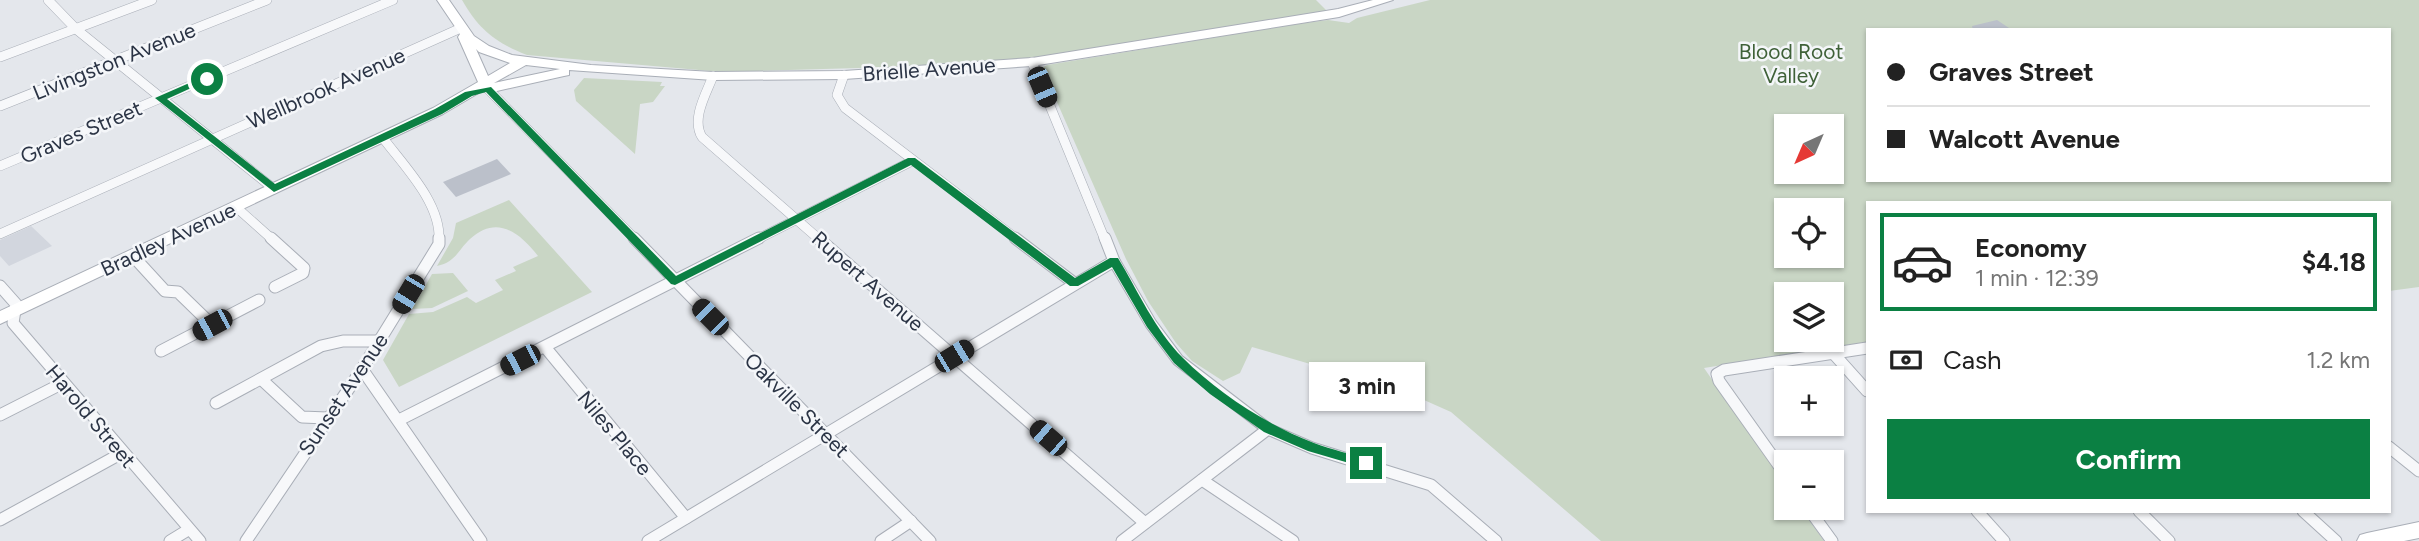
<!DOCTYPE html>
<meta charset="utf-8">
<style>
body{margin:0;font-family:Figtree,sans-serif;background:#f2f2f2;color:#222;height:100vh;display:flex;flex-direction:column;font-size:26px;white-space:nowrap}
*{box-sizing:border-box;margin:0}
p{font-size:23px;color:#767676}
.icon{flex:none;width:38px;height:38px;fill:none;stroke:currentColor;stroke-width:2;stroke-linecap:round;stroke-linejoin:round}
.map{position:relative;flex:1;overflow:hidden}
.details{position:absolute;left:1866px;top:201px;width:525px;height:312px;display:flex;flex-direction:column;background:#fff;border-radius:0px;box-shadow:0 2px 5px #0004}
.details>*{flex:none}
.hud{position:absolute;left:1866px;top:28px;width:525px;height:154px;border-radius:0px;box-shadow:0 2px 5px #0004;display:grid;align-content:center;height:154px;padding:0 21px;background:#fff}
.needle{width:46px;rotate:224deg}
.controls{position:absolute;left:1774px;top:114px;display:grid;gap:14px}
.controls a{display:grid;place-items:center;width:70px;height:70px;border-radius:0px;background:#fff;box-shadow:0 2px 5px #0004;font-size:35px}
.end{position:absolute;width:32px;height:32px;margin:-16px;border:9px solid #0b8043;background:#fff;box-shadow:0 0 0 4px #fff}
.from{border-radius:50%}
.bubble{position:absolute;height:49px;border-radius:0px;background:#fff;box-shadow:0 2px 5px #0004;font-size:23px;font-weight:700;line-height:49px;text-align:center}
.car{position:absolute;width:21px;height:42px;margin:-21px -10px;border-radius:9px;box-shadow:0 0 5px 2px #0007;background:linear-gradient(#222 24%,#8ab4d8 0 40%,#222 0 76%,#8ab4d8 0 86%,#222 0)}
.hud b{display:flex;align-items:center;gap:24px;height:66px;font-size:26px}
.hud b+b{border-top:2px solid #e0e0e0}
.hud i{width:18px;height:18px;background:#222}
ul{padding:12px 0 0;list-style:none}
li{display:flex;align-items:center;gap:21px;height:98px;margin:0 14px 10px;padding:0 7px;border:4px solid transparent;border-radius:0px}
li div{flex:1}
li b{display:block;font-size:26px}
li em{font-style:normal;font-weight:700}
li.selected{border-color:#0b8043}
li>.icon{width:63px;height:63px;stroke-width:1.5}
.pay{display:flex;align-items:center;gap:18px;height:77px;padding:0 21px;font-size:26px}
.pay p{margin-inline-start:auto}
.button{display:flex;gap:14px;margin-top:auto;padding:14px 21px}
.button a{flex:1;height:80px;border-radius:0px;background:#0b8043;color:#fff;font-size:28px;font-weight:700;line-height:80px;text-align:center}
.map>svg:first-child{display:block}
.built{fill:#d2d6de}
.green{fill:#c9d6c5;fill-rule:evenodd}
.building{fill:#bbc0ca}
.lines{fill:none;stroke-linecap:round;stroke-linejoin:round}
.street-far1-casing{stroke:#a9aeb7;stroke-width:10}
.street-casing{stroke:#a9aeb7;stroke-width:13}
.secondary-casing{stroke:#a9aeb7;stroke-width:2}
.street-far1{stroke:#f7f8fa;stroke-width:9}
.street{stroke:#f7f8fa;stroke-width:11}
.secondary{fill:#fff;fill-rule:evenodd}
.route{fill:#0b8043}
.labels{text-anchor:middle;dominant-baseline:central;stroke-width:5;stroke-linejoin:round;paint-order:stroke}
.park-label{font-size:21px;fill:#3f6138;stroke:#f4f6f9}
.street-label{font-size:21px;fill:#2b3445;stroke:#f4f6f9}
</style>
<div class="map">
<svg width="2419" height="541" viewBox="0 0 2419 541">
<rect width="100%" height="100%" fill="#e4e7ec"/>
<path class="built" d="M31 226 52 246 9 266 0 256V240Z"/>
<g class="green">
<path d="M462 0H1316L1328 12 1032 58 929 66 722 72 527 55C495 42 480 31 462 0Z"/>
<path d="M1430 0H2419V287L2389 291V203H1867V342L1704 368 1787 487V508H1801L1824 541H1601L1451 412 1406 392 1252 347 1240 373 1223 381 1192 361 1176 343 1148 301 1126 259 1042 68 1047 65 1297 24 1328 20 1349 23 1357 18ZM1867 30H2389V180H1867ZM1787 126H1832V172H1787ZM1787 210H1832V256H1787ZM1787 294H1832V340H1787Z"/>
<path d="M584 78 662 82 660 86H665L653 102 640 104 635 154 576 101 574 90Z"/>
<path d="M509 200 592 292 399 387 383 360 409 314 433 312 467 297 476 303 503 290 495 280 516 271 513 267 538 256C520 233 497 214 470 239 458 250 456 262 437 266L453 238 456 223Z"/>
<path d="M453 273 468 291 432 308 412 309 432 274Z"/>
</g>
<g class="building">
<path d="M1997 20 2012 30H1973L1972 26Z"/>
<path d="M497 159 511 174 456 197 443 182Z"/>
</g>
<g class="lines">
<g class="street-far1-casing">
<g id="street-far1">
<path d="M48 0 76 29 274 189"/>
<path d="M0 57 152 0"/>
<path d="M1032 62 1105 240"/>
<path d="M844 75 837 95 845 108 1018 240"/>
<path d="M713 76C706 94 691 119 702 137L820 240"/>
<path d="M488 89 636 240"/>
<path d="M0 106 267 0"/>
<path d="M383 138C404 166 441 203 439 240"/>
<path d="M0 166 393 0"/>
<path d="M236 207 273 240"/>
<path d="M0 234 461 28"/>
<path d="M756 240 912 161"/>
</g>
</g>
<g class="street-casing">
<g id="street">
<path d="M271 238 304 268 303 273 275 287"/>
<path d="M634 238 930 541"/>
<path d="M818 238 1145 523"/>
<path d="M1015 238 1074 283"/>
<path d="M1105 238 1114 261 1151 324 1178 360 1268 429 1312 448 1431 485 1496 541"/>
<path d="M133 256 165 291 178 292 212 325"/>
<path d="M0 286 16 304 13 323 200 541"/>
<path d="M545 347 686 518"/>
<path d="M161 351 259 300"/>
<path d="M1833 353 1867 391"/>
<path d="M362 369 481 541"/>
<path d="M261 379 302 417 327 418"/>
<path d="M216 403 321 346 343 341H379"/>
<path d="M0 415 63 383"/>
<path d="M399 420 759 238"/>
<path d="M2389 447 2419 471"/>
<path d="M1787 477 1719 381 1717 374 1724 370 1867 348"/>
<path d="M1202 480 1293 541"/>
<path d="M1808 508 1832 541"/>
<path d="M1977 511 2004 541"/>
<path d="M2139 511 2169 541"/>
<path d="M2303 511 2336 541"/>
<path d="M0 520 122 453"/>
<path d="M170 541 188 530"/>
<path d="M246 541 362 369 439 244V238"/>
<path d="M648 541 1114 261"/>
<path d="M881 541 911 521"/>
<path d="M1122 541 1268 429"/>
</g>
</g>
<g class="secondary-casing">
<g id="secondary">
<path d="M437 0H449L474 36 489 46 512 55 591 65 713 72 844 71 1032 58 1338 9 1373 0H1393L1339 17 1032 66 844 79 713 80 569 70V75L564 76 488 93 482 91 443 114 0 324V311L433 108 478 82 458 37 460 34ZM476 49 479 52 510 63 488 76ZM526 65 560 69 494 83Z"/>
<path d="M2419 522V538L2404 541H2357L2360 535 2367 533Z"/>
</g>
</g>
<use href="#street-far1" class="street-far1"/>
<use href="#street" class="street"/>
<use href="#secondary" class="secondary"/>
</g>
<path class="route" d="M203 77 211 79 167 99 275 184 435 109 465 92 491 87 676 276 908 158H915L1075 278 1110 258H1118C1138 291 1155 330 1183 358 1218 393 1267 425 1314 443 1332 450 1352 454 1371 460L1373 463 1366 468 1308 451 1264 432 1210 394 1174 363 1147 327 1112 267 1078 286H1070L911 165 675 285 671 284 486 92 472 96 442 114 274 192 155 98Z"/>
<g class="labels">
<g class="park-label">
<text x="1791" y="51">Blood Root<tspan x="1791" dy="24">Valley</tspan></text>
</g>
<g class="street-label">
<text transform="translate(114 61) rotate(-22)">Livingston Avenue</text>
<text transform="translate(929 69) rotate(-4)">Brielle Avenue</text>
<text transform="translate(326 88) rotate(-24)">Wellbrook Avenue</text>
<text transform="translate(81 132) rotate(-23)">Graves Street</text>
<text transform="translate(168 239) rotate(-25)">Bradley Avenue</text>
<text transform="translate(868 281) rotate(41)">Rupert Avenue</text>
<text transform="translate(343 394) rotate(-56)">Sunset Avenue</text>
<text transform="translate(797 405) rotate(45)">Oakville Street</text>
<text transform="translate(91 416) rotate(50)">Harold Street</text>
<text transform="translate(615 433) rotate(50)">Niles Place</text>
</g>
</g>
</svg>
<div class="controls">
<a><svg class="needle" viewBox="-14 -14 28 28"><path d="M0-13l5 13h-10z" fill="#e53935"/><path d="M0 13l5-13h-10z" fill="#767676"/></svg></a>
<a><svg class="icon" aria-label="locate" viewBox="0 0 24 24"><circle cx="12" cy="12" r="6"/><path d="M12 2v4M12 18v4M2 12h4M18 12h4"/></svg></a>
<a><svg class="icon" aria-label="layers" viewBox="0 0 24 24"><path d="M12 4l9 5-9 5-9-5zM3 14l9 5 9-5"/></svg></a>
<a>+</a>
<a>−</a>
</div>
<i class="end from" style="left:207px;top:79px"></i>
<i class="end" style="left:1366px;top:463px"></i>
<div class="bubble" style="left:1309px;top:362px;width:116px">3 min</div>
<i class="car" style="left:1042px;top:87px;rotate:157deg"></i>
<i class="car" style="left:408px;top:294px;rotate:211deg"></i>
<i class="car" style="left:710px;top:317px;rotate:315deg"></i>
<i class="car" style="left:212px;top:325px;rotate:242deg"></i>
<i class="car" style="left:954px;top:356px;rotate:59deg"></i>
<i class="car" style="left:520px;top:360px;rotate:243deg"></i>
<i class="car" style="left:1048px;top:438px;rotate:311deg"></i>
<div class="hud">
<b><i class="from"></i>Graves Street</b>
<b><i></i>Walcott Avenue</b>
</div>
<section class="details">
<ul>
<li class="selected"><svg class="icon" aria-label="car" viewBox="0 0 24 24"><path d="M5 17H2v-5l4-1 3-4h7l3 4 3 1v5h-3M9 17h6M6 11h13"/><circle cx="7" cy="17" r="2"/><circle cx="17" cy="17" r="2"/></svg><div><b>Economy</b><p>1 min · 12:39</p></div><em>$4.18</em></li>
</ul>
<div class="pay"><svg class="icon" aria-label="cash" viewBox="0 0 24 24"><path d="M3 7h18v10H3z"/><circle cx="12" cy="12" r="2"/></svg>Cash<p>1.2 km</p></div>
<div class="button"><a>Confirm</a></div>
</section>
</div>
